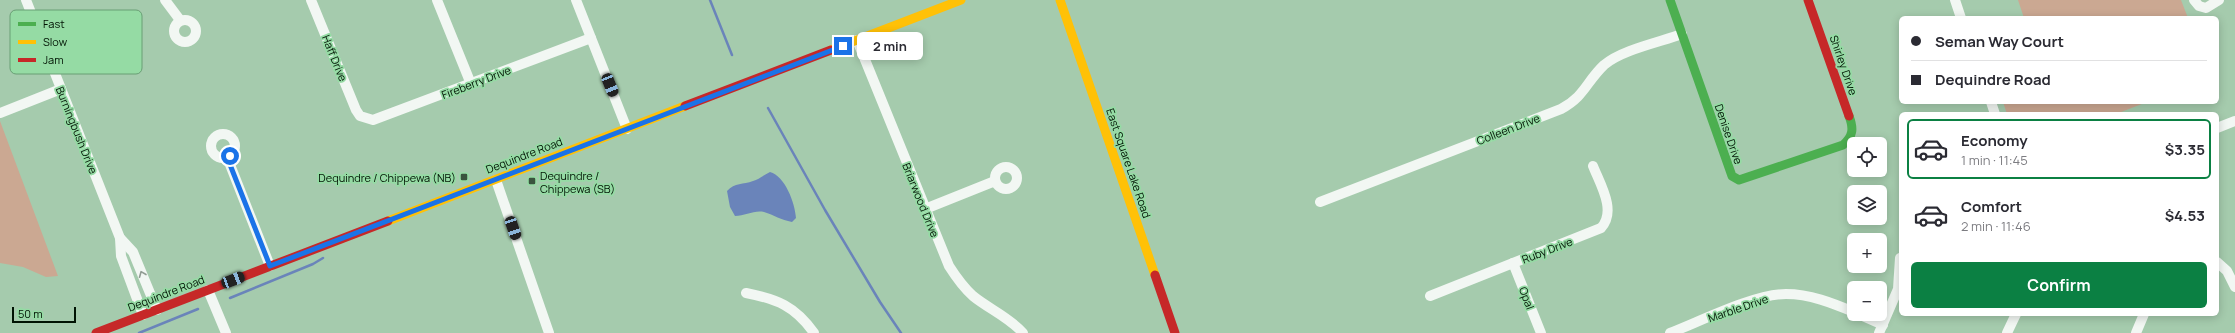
<!DOCTYPE html>
<meta charset="utf-8">
<style>
body{margin:0;font-family:Manrope,sans-serif;background:#f2f2f3;color:#2b2b33;height:100vh;display:flex;flex-direction:column;font-size:15px;white-space:nowrap}
*{box-sizing:border-box;margin:0}
p{font-size:13px;color:#7c7c81}
.icon{flex:none;width:22px;height:22px;fill:none;stroke:currentColor;stroke-width:2;stroke-linecap:round;stroke-linejoin:round}
.map{position:relative;flex:1;overflow:hidden}
.drawer{position:absolute;left:1899px;top:112px;width:320px;height:204px;display:flex;flex-direction:column;background:#fff;border-radius:6px;box-shadow:0 2px 10px #0003}
.drawer>*{flex:none}
.hud{position:absolute;left:1899px;top:16px;width:320px;height:88px;border-radius:6px;box-shadow:0 2px 10px #0003;display:grid;align-content:center;height:88px;padding:0 12px;background:#fff}
.buttons{position:absolute;left:1847px;top:137px;display:grid;gap:8px}
.buttons a{display:grid;place-items:center;width:40px;height:40px;border-radius:6px;background:#fff;box-shadow:0 2px 10px #0003;font-size:20px}
.scale{position:absolute;left:12px;bottom:10px;width:64px;box-sizing:border-box;padding-left:4px;border:2px solid #001303;border-top:0;font-size:11px;line-height:14px;white-space:nowrap;color:#001303;-webkit-text-stroke:3px #95dba4;paint-order:stroke}
.end{position:absolute;width:18px;height:18px;margin:-9px;border:5px solid #1a73e8;background:#fff;box-shadow:0 0 0 2px #fff}
.from{border-radius:50%}
.bubble{position:absolute;height:28px;border-radius:6px;background:#fff;box-shadow:0 2px 10px #0003;font-size:13px;font-weight:700;line-height:28px;text-align:center}
.car{position:absolute;width:12px;height:24px;margin:-12px -6px;border-radius:5px;box-shadow:0 0 3px 1px #0007;background:linear-gradient(#222 24%,#8ab4d8 0 40%,#222 0 76%,#8ab4d8 0 86%,#222 0)}
.hud b{display:flex;align-items:center;gap:14px;height:38px;font-size:15px}
.hud b+b{border-top:1px solid #e1e1e2}
.hud i{width:10px;height:10px;background:#2b2b33}
ul{padding:7px 0 0;list-style:none}
li{display:flex;align-items:center;gap:12px;height:60px;margin:0 8px 6px;padding:0 4px;border:2px solid transparent;border-radius:6px}
li div{flex:1}
li b{display:block;font-size:15px}
li em{font-style:normal;font-weight:700}
li.current{border-color:#0b8043}
li>.icon{width:36px;height:36px;stroke-width:1.5}
.cta{display:flex;gap:8px;margin-top:auto;padding:8px 12px}
.cta a{flex:1;height:46px;border-radius:6px;background:#0b8043;color:#fff;font-size:16px;font-weight:700;line-height:46px;text-align:center}
.map>svg:first-child{display:block}
.green{fill:#cba892}
.water{fill:#6a84ba}
.lines{fill:none;stroke-linecap:round;stroke-linejoin:round}
.stream{stroke:#6a84ba;stroke-width:2.5}
.street{stroke:#f2f7f3;stroke-width:10}
.fast{stroke:#4caf50;stroke-width:9}
.slow{stroke:#ffc107;stroke-width:9}
.jam{stroke:#c62828;stroke-width:9}
.oneway{stroke:#919c93}
.route{stroke:#1a73e8;stroke-width:5}
.poi-dot{fill:#3a533e;stroke:#95dba4;stroke-width:1.5}
.labels{text-anchor:middle;dominant-baseline:central;stroke-width:3.5;stroke-linejoin:round;paint-order:stroke}
.street-label{font-size:11px;fill:#001303;stroke:#95dba4}
.poi-label{font-size:11px;fill:#001303;stroke:#95dba4;text-anchor:start}
.key{fill:#95dba4;stroke:#689f74;stroke-width:1}
.key-label{font-size:11px;fill:#001303}
</style>
<div class="map">
<svg width="2235" height="333" viewBox="0 0 2235 333">
<rect width="100%" height="100%" fill="#a5cbad"/>
<g class="green">
<path d="M2018 0H2181L2188 18H2024Z"/>
<path d="M2003 102H2147L2116 114H2007Z"/>
<path d="M0 121 58 276 46 277 23 267 0 263Z"/>
</g>
<path class="water" d="M770 172C785 176 795 203 796 218L792 222C781 220 774 215 764 212 754 210 745 216 735 216L730 207 727 191C735 182 743 185 753 181 759 179 764 175 770 172Z"/>
<g class="lines">
<g class="stream">
<path d="M710 0 732 55"/>
<path d="M768 108 825 210 880 302 901 333"/>
<path d="M230 298 313 264 323 258"/>
<path d="M139 333 198 309"/>
</g>
<g class="street">
<path d="M26 0 120 238 133 252 157 310"/>
<path d="M165 0 180 20"/>
<path d="M311 0 356 110 360 116 373 120 591 38"/>
<path d="M437 0 471 84"/>
<path d="M576 0 627 129"/>
<path d="M1955 0 1961 18"/>
<path d="M2194 0 2199 6 2206 8 2219 0"/>
<circle cx="185" cy="31" r="11"/>
<path d="M857 40 949 266C956 277 963 287 973 296 989 309 1009 317 1023 333"/>
<path d="M1991 102 1995 114"/>
<path d="M0 113 61 89"/>
<path d="M2217 128 2235 121"/>
<circle cx="223" cy="146" r="12"/>
<path d="M227 157 270 266"/>
<circle cx="1006" cy="178" r="11"/>
<path d="M496 180 549 333"/>
<path d="M1320 202 1561 109C1585 96 1586 82 1604 65 1621 50 1660 42 1682 34"/>
<path d="M925 209 995 181"/>
<path d="M120 238 121 256 143 315"/>
<path d="M2217 262 2227 271 2235 287"/>
<path d="M1513 263 1541 333"/>
<path d="M208 290 226 333"/>
<path d="M746 293C777 299 795 306 814 333"/>
<path d="M1430 296 1601 228C1617 211 1600 184 1593 166"/>
<path d="M1858 314 1883 325"/>
<path d="M1670 333C1701 321 1754 294 1786 294 1810 294 1832 303 1854 312"/>
<path d="M1879 333 1898 289 1900 258"/>
<path d="M2007 333 2016 314"/>
<path d="M2136 333 2144 314"/>
</g>
<path class="fast" d="M1670 0 1732 176 1739 180 1843 145C1853 136 1854 129 1849 116"/>
<g class="slow">
<path d="M1060 0 1155 275"/>
<path d="M831 50 961 0"/>
<path d="M388 221 685 106"/>
</g>
<g class="jam">
<path d="M1808 0 1849 116"/>
<path d="M685 106 831 50"/>
<path d="M1155 275 1175 333"/>
<path d="M96 333 388 221"/>
</g>
</g>
<defs><path id="oneway-chevron" d="M-2-3.5L2.5 0L-2 3.5" fill="none" stroke-width="1.6" stroke-linecap="round" stroke-linejoin="round"/></defs>
<use class="oneway" href="#oneway-chevron" transform="translate(142 274) rotate(-112)"/>
<g class="lines">
<path class="route" d="M230 156 227 157 270 266 843 46"/>
</g>
<g class="poi-dot">
<rect x="460" y="173" width="8" height="8" rx="2"/>
<rect x="528" y="177" width="8" height="8" rx="2"/>
</g>
<g class="labels">
<g class="street-label">
<text transform="translate(335 58) rotate(68)">Haff Drive</text>
<text transform="translate(1844 65) rotate(71)">Shirley Drive</text>
<text transform="translate(476 82) rotate(-21)">Fireberry Drive</text>
<text transform="translate(1508 129) rotate(-21)">Colleen Drive</text>
<text transform="translate(77 130) rotate(68)">Burningbush Drive</text>
<text transform="translate(1729 134) rotate(71)">Denise Drive</text>
<text transform="translate(524 155) rotate(-21)">Dequindre Road</text>
<text transform="translate(1129 163) rotate(71)">East Square Lake Road</text>
<text transform="translate(921 200) rotate(68)">Briarwood Drive</text>
<text transform="translate(1547 250) rotate(-21)">Ruby Drive</text>
<text transform="translate(166 293) rotate(-21)">Dequindre Road</text>
<text transform="translate(1527 298) rotate(69)">Opal</text>
<text transform="translate(1738 308) rotate(-19)">Marble Drive</text>
</g>
<g class="poi-label">
<text x="540" y="175">Dequindre /<tspan x="540" dy="13">Chippewa (SB)</tspan></text>
<text x="456" y="177" text-anchor="end">Dequindre / Chippewa (NB)</text>
</g>
</g>
<rect x="10" y="10" width="132" height="64" rx="6" class="key"/>
<rect x="18" y="22" width="18" height="4" fill="#4caf50"/>
<rect x="18" y="40" width="18" height="4" fill="#ffc107"/>
<rect x="18" y="58" width="18" height="4" fill="#c62828"/>
<g class="key-label">
<text x="43" y="28">Fast</text>
<text x="43" y="46">Slow</text>
<text x="43" y="64">Jam</text>
</g>
</svg>
<div class="buttons">
<a><svg class="icon" aria-label="locate" viewBox="0 0 24 24"><circle cx="12" cy="12" r="6"/><path d="M12 2v4M12 18v4M2 12h4M18 12h4"/></svg></a>
<a><svg class="icon" aria-label="layers" viewBox="0 0 24 24"><path d="M12 4l9 5-9 5-9-5zM3 14l9 5 9-5"/></svg></a>
<a>+</a>
<a>−</a>
</div>
<div class="scale">50 m</div>
<i class="end from" style="left:230px;top:156px"></i>
<i class="end" style="left:843px;top:46px"></i>
<div class="bubble" style="left:857px;top:32px;width:66px">2 min</div>
<i class="car" style="left:610px;top:85px;rotate:158deg"></i>
<i class="car" style="left:513px;top:228px;rotate:161deg"></i>
<i class="car" style="left:233px;top:280px;rotate:69deg"></i>
<div class="hud">
<b><i class="from"></i>Seman Way Court</b>
<b><i></i>Dequindre Road</b>
</div>
<section class="drawer">
<ul>
<li class="current"><svg class="icon" aria-label="car" viewBox="0 0 24 24"><path d="M5 17H2v-5l4-1 3-4h7l3 4 3 1v5h-3M9 17h6M6 11h13"/><circle cx="7" cy="17" r="2"/><circle cx="17" cy="17" r="2"/></svg><div><b>Economy</b><p>1 min · 11:45</p></div><em>$3.35</em></li>
<li><svg class="icon" aria-label="car" viewBox="0 0 24 24"><path d="M5 17H2v-5l4-1 3-4h7l3 4 3 1v5h-3M9 17h6M6 11h13"/><circle cx="7" cy="17" r="2"/><circle cx="17" cy="17" r="2"/></svg><div><b>Comfort</b><p>2 min · 11:46</p></div><em>$4.53</em></li>
</ul>
<div class="cta"><a>Confirm</a></div>
</section>
</div>
